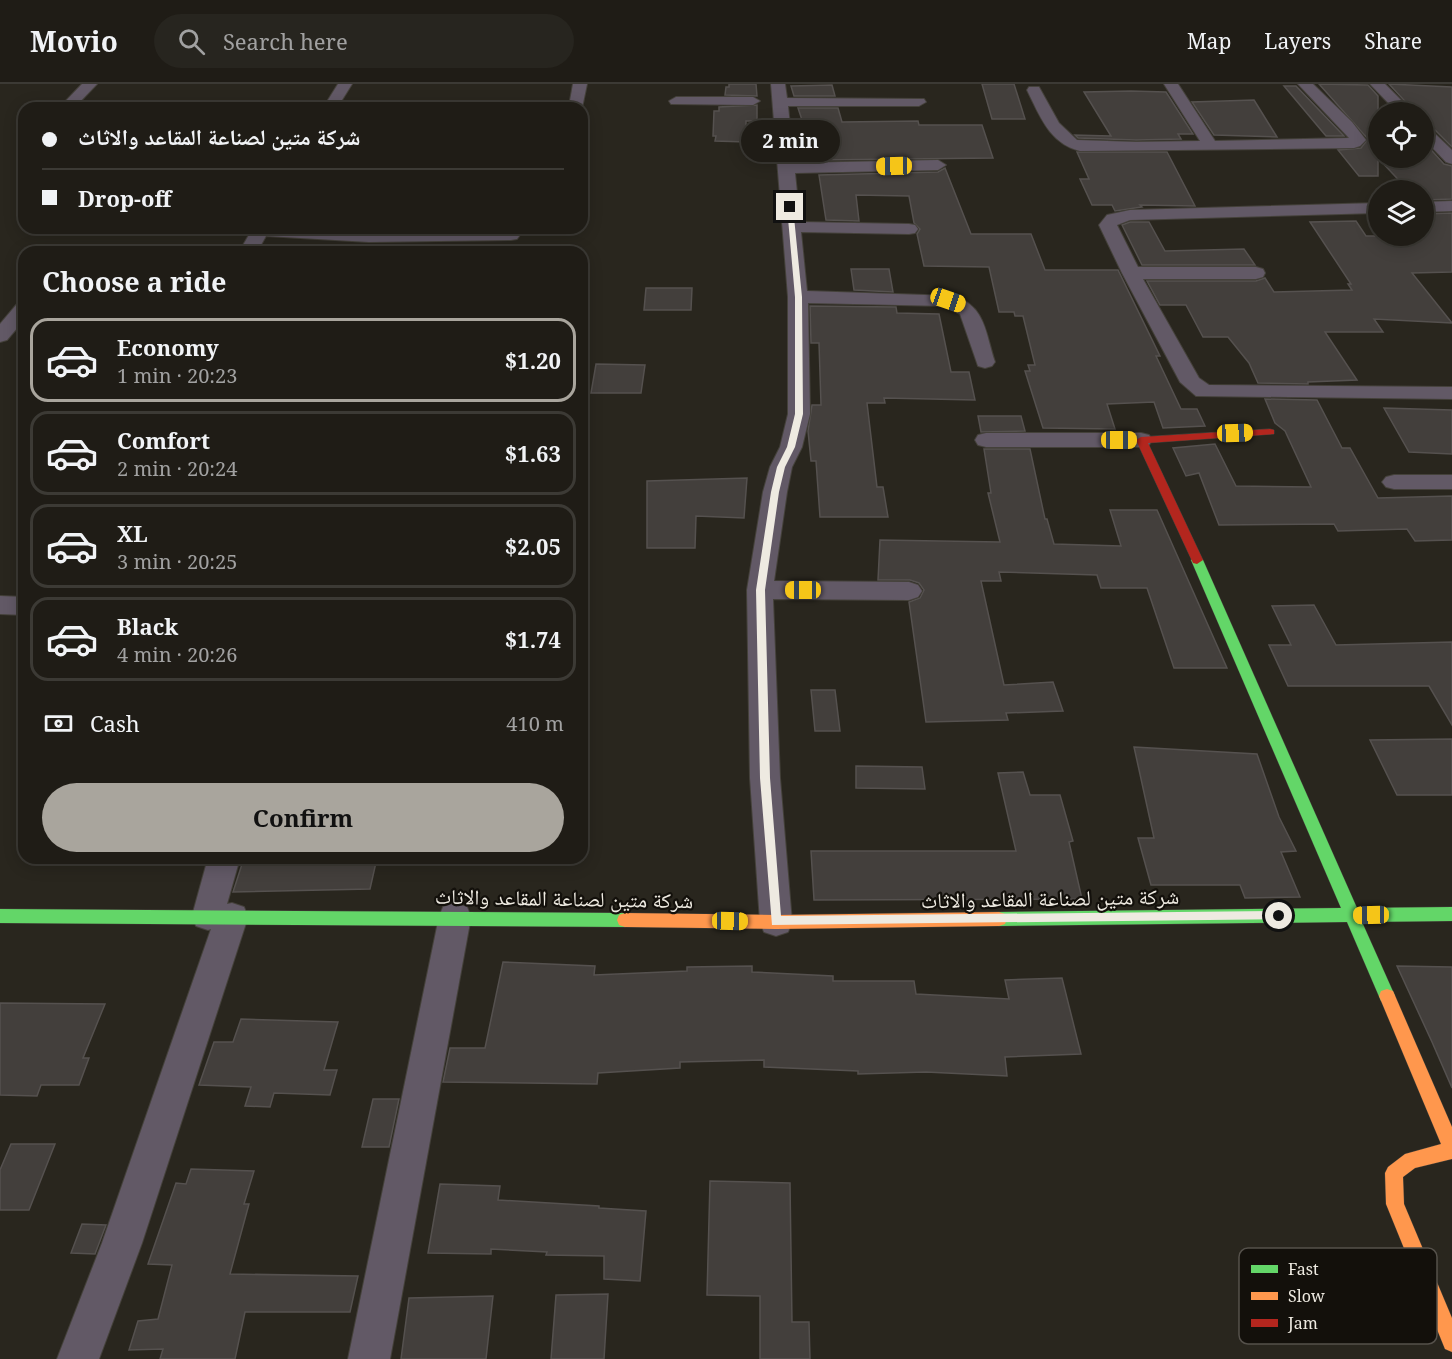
<!DOCTYPE html>
<meta charset="utf-8">
<style>
body{margin:0;font-family:"Noto Serif","Noto Naskh Arabic",serif;background:#27251f;color:#f1f3f6;height:100vh;display:flex;flex-direction:column;font-size:22px;white-space:nowrap}
*{box-sizing:border-box;margin:0}
p{font-size:20px;color:#a1a1a1}
.icon{flex:none;width:33px;height:33px;fill:none;stroke:currentColor;stroke-width:2;stroke-linecap:round;stroke-linejoin:round}
.map{position:relative;flex:1;overflow:hidden}
.drawer{position:absolute;left:18px;top:162px;width:570px;height:618px;display:flex;flex-direction:column;background:#1f1c16;border-radius:18px;box-shadow:0 3px 15px #0003,0 0 0 2px #3c3a35}
.drawer>*{flex:none}
.banner{position:absolute;left:18px;top:18px;width:570px;height:132px;border-radius:18px;box-shadow:0 3px 15px #0003,0 0 0 2px #3c3a35;display:grid;align-content:center;height:132px;padding:0 24px;background:#1f1c16}
.controls{position:absolute;left:1368px;top:18px;display:grid;gap:12px}
.controls a{display:grid;place-items:center;width:66px;height:66px;border-radius:50%;background:#1f1c16;box-shadow:0 3px 15px #0003,0 0 0 2px #3c3a35;font-size:30px}
.end{position:absolute;width:27px;height:27px;margin:-14px;border:8px solid #eeeae1;background:#111;box-shadow:0 0 0 3px #111}
.from{border-radius:50%}
.bubble{position:absolute;height:42px;border-radius:21px;background:#1f1c16;box-shadow:0 3px 15px #0003,0 0 0 2px #3c3a35;font-size:20px;font-weight:700;line-height:42px;text-align:center}
.car{position:absolute;width:18px;height:36px;margin:-18px -9px;border-radius:8px;box-shadow:0 0 4px 2px #0007;background:linear-gradient(#f5c518 24%,#345 0 40%,#f5c518 0 76%,#345 0 86%,#f5c518 0)}
.banner b{display:flex;align-items:center;gap:21px;height:57px;font-size:22px}
.banner b+b{border-top:2px solid #3c3a35}
.banner i{width:15px;height:15px;background:#f1f3f6}
ul{padding:0;list-style:none}
li{display:flex;align-items:center;gap:18px;height:84px;margin:0 12px 9px;padding:0 12px;border:3px solid #3c3a35;border-radius:18px}
li div{flex:1}
li b{display:block;font-size:22px}
li em{font-style:normal;font-weight:700}
li.active{border-color:#a9a59d}
li>.icon{width:54px;height:54px;stroke-width:1.5}
h2{padding:0 24px;font-size:27px;line-height:72px}
.pay{display:flex;align-items:center;gap:15px;height:66px;padding:0 24px;font-size:22px}
.pay p{margin-inline-start:auto}
.cta{display:flex;gap:12px;margin-top:auto;padding:12px 24px}
.cta a{flex:1;height:69px;border-radius:36px;background:#a9a59d;color:#111;font-size:24px;font-weight:700;line-height:69px;text-align:center}
header{display:flex;align-items:center;gap:36px;box-sizing:border-box;height:84px;padding:0 30px;background:#1f1c16;border-bottom:2px solid #3c3a35}
header strong{font-size:28px}
nav{display:flex;gap:33px;margin-inline-start:auto;font-size:21px}
.search{width:420px;height:54px;background:#27251f;display:flex;align-items:center;gap:15px;box-sizing:border-box;padding:0 21px;border-radius:33px;color:#a1a1a1;font-size:22px}
.map>svg:first-child{display:block}
.building{fill:#433f3c;stroke:#55514f;stroke-width:1.5}
.lines{fill:none;stroke-linecap:round;stroke-linejoin:round}
.street-casing{stroke:#44413a;stroke-width:2}
.fast-casing{stroke:#44413a;stroke-width:1}
.slow-casing{stroke:#44413a;stroke-width:1}
.jam-casing{stroke:#44413a;stroke-width:1}
.street{fill:#625966;fill-rule:evenodd}
.fast{fill:#63d668;fill-rule:evenodd}
.slow{fill:#ff974d;fill-rule:evenodd}
.jam{fill:#b3261e;fill-rule:evenodd}
.route{fill:#eeeae1}
.labels{text-anchor:middle;dominant-baseline:central;stroke-width:4.5;stroke-linejoin:round;paint-order:stroke}
.street-label{font-size:21px;fill:#eeeae1;stroke:#13100b}
.key{fill:#13100b;stroke:#55514b;stroke-width:1.5}
.key-label{font-size:16px;fill:#eeeae1}
</style>
<header>
<strong>Movio</strong>
<div class="search"><svg class="icon" aria-label="search" viewBox="0 0 24 24"><circle cx="10" cy="10" r="6"/><path d="M15 15l6 6"/></svg>Search here</div>
<nav><a>Map</a><a>Layers</a><a>Share</a></nav>
</header>
<div class="map">
<svg width="1452" height="1275" viewBox="0 0 1452 1275">
<rect width="100%" height="100%" fill="#29261e"/>
<g class="building">
<path d="M729 0H756L757 12 725 11 726 3H729Z"/>
<path d="M982 0H1014L1025 35H992Z"/>
<path d="M1319 0 1368 1 1378 12V74H1424V58L1444 80 1452 82V115L1424 116V106H1408L1378 74V92H1359L1338 66 1361 64 1368 55Z"/>
<path d="M1389 0 1452 3V63L1431 42 1424 40V28H1415Z"/>
<path d="M832 1 835 12H794L791 2Z"/>
<path d="M1284 2H1296L1344 52H1326Z"/>
<path d="M1131 7 1166 8 1193 50H1178L1181 55 1136 56 1078 54 1075 51 1111 52 1084 8Z"/>
<path d="M1254 16 1277 53 1214 51 1192 18Z"/>
<path d="M757 21V37H746V58L715 57 716 52H713L714 27H719V23Z"/>
<path d="M798 24H838L842 38 918 37 919 41H982L993 74 816 76 810 36H802Z"/>
<path d="M1077 68H1167L1195 122 1140 121 1142 123 1115 127 1112 121H1092L1080 95H1089Z"/>
<path d="M945 84 971 150H1031L1045 186H1118L1160 272H1156L1181 325H1197L1205 342 1163 344 1154 318 1107 320 1115 345 1043 344 1025 287H1030L1028 281H1035L1023 232H1015L1014 228H999L989 183 924 182 917 150 920 145 914 139 909 112 856 111 859 137 826 136 819 91 938 88Z"/>
<path d="M1452 129V188L1412 189 1452 239 1374 235 1383 248H1325L1357 296 1308 298V300L1258 299 1249 279 1228 253H1203L1186 221H1160L1147 197H1256L1265 194 1274 208 1352 206 1348 200H1351L1310 138 1356 137 1366 152H1424V130Z"/>
<path d="M1130 138H1149L1165 167 1244 165 1255 181H1142L1122 141Z"/>
<path d="M851 185H889L893 208 854 206Z"/>
<path d="M646 204H692L691 226H644Z"/>
<path d="M810 222 896 223 897 229 939 230 951 288H969L975 316 884 314 885 319H867L877 403H883L888 433H820L816 377H811L808 347 812 321H821L819 259H811Z"/>
<path d="M596 280 645 281 641 309H591Z"/>
<path d="M1265 315 1317 316 1342 364H1350L1378 414 1452 412V456L1415 457 1407 445 1338 447 1334 440 1219 441 1199 389 1186 392 1173 364 1215 360 1236 402 1311 403 1285 347 1275 339Z"/>
<path d="M1384 324 1452 326V370L1409 368Z"/>
<path d="M978 332H1021L1025 347 981 348Z"/>
<path d="M984 365H1030L1045 435H1047L1054 460 1121 462 1110 426H1157L1227 584H1174L1147 504H1101L1097 491 999 488 1001 497H981L1004 601 1053 598 1063 627 1006 629 1008 636 926 638 909 518 920 514 924 506 919 499 910 496H878L880 456 1000 458 988 409H991Z"/>
<path d="M747 394 744 434 696 432 695 464H647V397Z"/>
<path d="M1314 521 1336 561 1452 558V641L1429 602H1288L1269 561H1291L1272 522Z"/>
<path d="M811 606H835L840 647H815Z"/>
<path d="M1452 655V711H1397L1370 656Z"/>
<path d="M1134 663 1257 670 1279 733 1296 767 1281 768 1300 813 1245 814 1240 801H1151L1138 754H1154Z"/>
<path d="M856 682 922 683 925 705 856 704Z"/>
<path d="M1023 688 1030 711H1060L1073 757 1069 758 1082 815 814 816 811 767H1016L998 689Z"/>
<path d="M244 774H377L370 805 233 808Z"/>
<path d="M503 878 595 882 594 891 687 887V883L752 882V888L833 892V897H914L916 910 1009 915 1005 896 1062 894 1081 970 1005 973 1007 992 926 988 858 990V987L764 983V976L680 978V984L598 989 597 1000 443 998 450 964H485Z"/>
<path d="M1397 882 1452 883V1004L1432 958Z"/>
<path d="M0 919 105 920 83 974H89L79 1001H41L37 1012 0 1011Z"/>
<path d="M241 935 338 938 324 986H337L330 1011 274 1009 270 1023 245 1022 251 1003 199 1001 214 958H233Z"/>
<path d="M373 1015H399L389 1063H362Z"/>
<path d="M11 1060H55L29 1126H0V1086Z"/>
<path d="M191 1085 254 1087 244 1120H249L230 1190 358 1192 350 1228H245L235 1275H160L163 1265 129 1266 138 1237 158 1235 172 1181 148 1180 176 1099 186 1100Z"/>
<path d="M710 1097 790 1099 792 1238H809L810 1275H760V1212L707 1211Z"/>
<path d="M440 1100 500 1102 498 1116 599 1122V1124L646 1127 640 1197 604 1195V1172L546 1171 547 1168 491 1165V1170L428 1169Z"/>
<path d="M82 1140 106 1141 95 1170 71 1169Z"/>
<path d="M608 1210 604 1275H551L556 1211Z"/>
<path d="M493 1212 486 1275H401L409 1214Z"/>
</g>
<g class="lines">
<g class="street-casing">
<g id="street">
<path d="M82 0H97L74 24H59Z"/>
<path d="M338 0H352L337 24H323Z"/>
<path d="M573 0H587L582 24 569 22Z"/>
<path d="M771 0H785L787 14 924 15 926 18 919 22H788L794 79 938 76 946 81 938 86 795 89 800 138 909 140 915 141 918 145 915 149 909 150 801 148 807 207 955 212C986 224 985 248 995 278L992 282 985 284 978 282 960 230 945 222 808 219 810 330 802 363 792 383 787 408 774 497 909 498 918 501 922 507 918 513 909 516 773 515 780 694 792 838 788 848 776 852 764 848 760 838 750 694 747 506 763 408 770 383 780 363 788 330V213Z"/>
<path d="M1164 0H1178L1215 57 1349 54 1298 0H1313L1352 38 1366 56 1360 62 1354 64 1080 67C1049 59 1040 32 1027 6L1029 3H1039L1059 39 1077 56 1136 58 1200 57Z"/>
<path d="M1370 0H1385L1413 28H1397Z"/>
<path d="M676 13H753L760 17 753 21 671 20 669 17Z"/>
<path d="M1424 42 1429 44 1452 66V80L1446 78 1424 55Z"/>
<path d="M1452 117V127L1424 128V118Z"/>
<path d="M1378 119V129L1130 136 1117 141 1138 183H1256L1263 185 1265 189 1263 193 1256 195H1143L1199 294 1209 301 1452 303V315L1196 312 1180 298 1122 189 1099 141 1107 131 1130 126Z"/>
<path d="M253 144H312L369 148 511 146 517 147 520 151 517 155 511 156 369 158 266 152 257 168H239Z"/>
<path d="M24 218V236L7 256 0 258V240L17 220Z"/>
<path d="M986 349H1141L1149 351 1152 356 1149 361 1141 363H986L978 361 975 356 978 351Z"/>
<path d="M1394 391H1452V405H1394L1386 403 1382 398 1386 393Z"/>
<path d="M0 512 24 513V531L0 530Z"/>
<path d="M208 774H240L227 820 232 819 244 823 248 833 142 1159 99 1275H57L102 1159 211 845 208 846 196 842 192 832Z"/>
<path d="M455 819 467 823 471 833 390 1275H348L439 833 443 823Z"/>
</g>
</g>
<g class="fast-casing">
<g id="fast">
<path d="M1197 472 1203 476 1357 824 1452 823V837L1362 838 1395 912 1393 917 1387 919 1381 917 1347 838 999 842 993 840 991 835 993 830 999 828 1341 824 1191 476Z"/>
<path d="M0 825 625 829 631 831 633 836 631 841 625 843 0 839Z"/>
</g>
</g>
<g class="slow-casing">
<g id="slow">
<path d="M999 828 1005 830 1007 835 1005 840 999 842 776 845 625 843 619 841 617 836 619 831 625 829 776 831Z"/>
<path d="M1387 905 1393 907 1452 1043V1075L1415 1084 1403 1093 1404 1120 1452 1234V1268L1445 1265 1386 1120 1385 1089 1388 1083 1405 1070 1441 1060 1379 912 1381 907Z"/>
</g>
</g>
<g class="jam-casing">
<path id="jam" d="M1270 345 1274 346V350L1148 359 1203 476 1197 480 1193 479 1136 356 1141 353Z"/>
</g>
<use href="#street" class="street"/>
<use href="#fast" class="fast"/>
<use href="#slow" class="slow"/>
<use href="#jam" class="jam"/>
</g>
<path class="route" d="M790 121 793 123 802 213 803 330 795 363 785 383 779 408 765 506 770 694 781 832 1279 827 1285 832 1283 835 772 841 760 694 756 506 771 408 777 383 787 363 795 330V213L787 123Z"/>
<g class="labels">
<g class="street-label">
<text transform="translate(564 814) rotate(1)">شركة متين لصناعة المقاعد والاثاث</text>
<text transform="translate(1050 814) rotate(-1)">شركة متين لصناعة المقاعد والاثاث</text>
</g>
</g>
<rect x="1239" y="1164" width="198" height="96" rx="9" class="key"/>
<rect x="1251" y="1181" width="27" height="8" fill="#63d668"/>
<rect x="1251" y="1208" width="27" height="8" fill="#ff974d"/>
<rect x="1251" y="1235" width="27" height="8" fill="#b3261e"/>
<g class="key-label">
<text x="1288" y="1191">Fast</text>
<text x="1288" y="1218">Slow</text>
<text x="1288" y="1245">Jam</text>
</g>
</svg>
<div class="controls">
<a><svg class="icon" aria-label="locate" viewBox="0 0 24 24"><circle cx="12" cy="12" r="6"/><path d="M12 2v4M12 18v4M2 12h4M18 12h4"/></svg></a>
<a><svg class="icon" aria-label="layers" viewBox="0 0 24 24"><path d="M12 4l9 5-9 5-9-5zM3 14l9 5 9-5"/></svg></a>
</div>
<i class="end from" style="left:1279px;top:832px"></i>
<i class="end" style="left:790px;top:123px"></i>
<div class="bubble" style="left:741px;top:36px;width:99px">2 min</div>
<i class="car" style="left:894px;top:82px;rotate:269deg"></i>
<i class="car" style="left:948px;top:216px;rotate:109deg"></i>
<i class="car" style="left:1235px;top:349px;rotate:88deg"></i>
<i class="car" style="left:1119px;top:356px;rotate:90deg"></i>
<i class="car" style="left:803px;top:506px;rotate:270deg"></i>
<i class="car" style="left:1371px;top:831px;rotate:269deg"></i>
<i class="car" style="left:730px;top:837px;rotate:91deg"></i>
<div class="banner">
<b><i class="from"></i>شركة متين لصناعة المقاعد والاثاث</b>
<b><i></i>Drop-off</b>
</div>
<section class="drawer">
<h2>Choose a ride</h2>
<ul>
<li class="active"><svg class="icon" aria-label="car" viewBox="0 0 24 24"><path d="M5 17H2v-5l4-1 3-4h7l3 4 3 1v5h-3M9 17h6M6 11h13"/><circle cx="7" cy="17" r="2"/><circle cx="17" cy="17" r="2"/></svg><div><b>Economy</b><p>1 min · 20:23</p></div><em>$1.20</em></li>
<li><svg class="icon" aria-label="car" viewBox="0 0 24 24"><path d="M5 17H2v-5l4-1 3-4h7l3 4 3 1v5h-3M9 17h6M6 11h13"/><circle cx="7" cy="17" r="2"/><circle cx="17" cy="17" r="2"/></svg><div><b>Comfort</b><p>2 min · 20:24</p></div><em>$1.63</em></li>
<li><svg class="icon" aria-label="car" viewBox="0 0 24 24"><path d="M5 17H2v-5l4-1 3-4h7l3 4 3 1v5h-3M9 17h6M6 11h13"/><circle cx="7" cy="17" r="2"/><circle cx="17" cy="17" r="2"/></svg><div><b>XL</b><p>3 min · 20:25</p></div><em>$2.05</em></li>
<li><svg class="icon" aria-label="car" viewBox="0 0 24 24"><path d="M5 17H2v-5l4-1 3-4h7l3 4 3 1v5h-3M9 17h6M6 11h13"/><circle cx="7" cy="17" r="2"/><circle cx="17" cy="17" r="2"/></svg><div><b>Black</b><p>4 min · 20:26</p></div><em>$1.74</em></li>
</ul>
<div class="pay"><svg class="icon" aria-label="cash" viewBox="0 0 24 24"><path d="M3 7h18v10H3z"/><circle cx="12" cy="12" r="2"/></svg>Cash<p>410 m</p></div>
<div class="cta"><a>Confirm</a></div>
</section>
</div>
